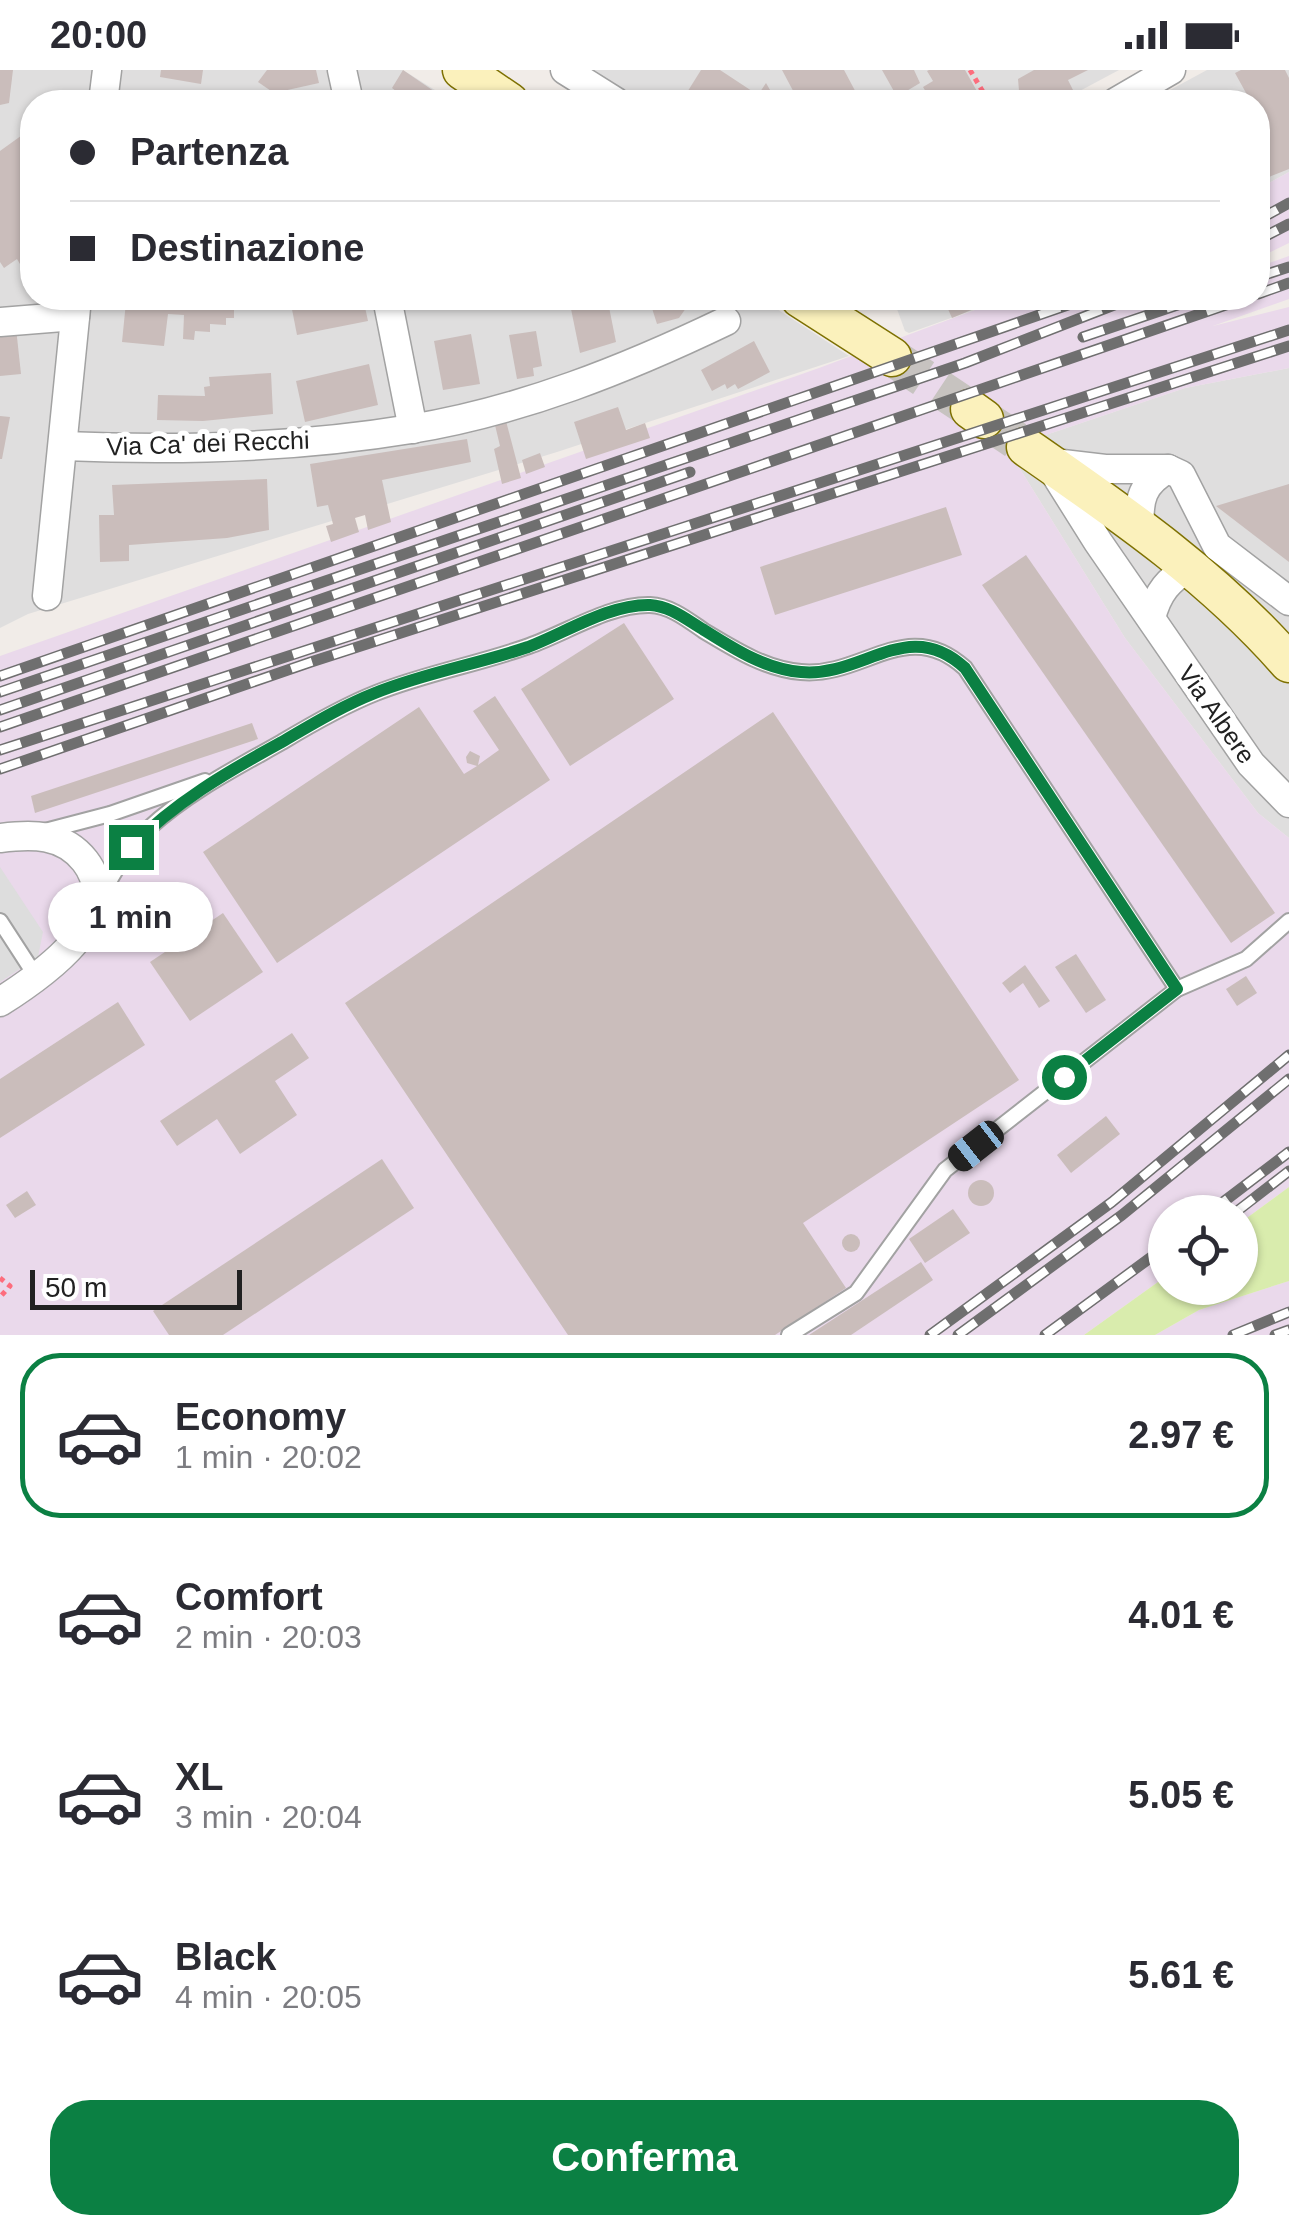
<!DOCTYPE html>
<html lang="it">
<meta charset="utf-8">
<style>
body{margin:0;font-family:Arial,sans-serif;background:#f2f2f3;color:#2b2b33;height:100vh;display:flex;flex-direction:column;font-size:38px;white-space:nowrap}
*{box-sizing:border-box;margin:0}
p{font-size:32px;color:#7c7c81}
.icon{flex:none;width:55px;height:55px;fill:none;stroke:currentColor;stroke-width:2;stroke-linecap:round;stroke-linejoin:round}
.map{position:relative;height:1265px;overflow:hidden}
.panel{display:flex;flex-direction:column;background:#fff;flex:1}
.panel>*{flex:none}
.hud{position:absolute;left:20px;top:20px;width:1250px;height:220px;border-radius:40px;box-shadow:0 2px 8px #0004;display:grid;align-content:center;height:220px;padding:0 50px;background:#fff}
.controls{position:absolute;left:1148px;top:1125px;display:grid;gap:20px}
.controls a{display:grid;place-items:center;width:110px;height:110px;border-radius:50%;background:#fff;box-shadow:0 2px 8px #0004;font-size:50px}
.scale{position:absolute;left:30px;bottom:25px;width:212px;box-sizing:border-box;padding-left:10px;border:5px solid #212121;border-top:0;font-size:28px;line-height:35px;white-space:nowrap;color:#212121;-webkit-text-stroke:8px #fff;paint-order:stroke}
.end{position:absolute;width:45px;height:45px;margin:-22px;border:12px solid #0b8043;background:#fff;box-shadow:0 0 0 5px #fff}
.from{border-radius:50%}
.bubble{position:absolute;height:70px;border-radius:35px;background:#fff;box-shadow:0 2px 8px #0004;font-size:32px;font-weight:800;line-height:70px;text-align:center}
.car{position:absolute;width:30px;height:60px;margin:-30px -15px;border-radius:12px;box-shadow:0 0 8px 2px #0007;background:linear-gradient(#222 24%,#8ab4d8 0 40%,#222 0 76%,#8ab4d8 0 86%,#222 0)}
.hud b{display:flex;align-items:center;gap:35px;height:95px;font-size:38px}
.hud b+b{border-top:2px solid #e1e1e2}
.hud i{width:25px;height:25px;background:#2b2b33}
ul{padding:18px 0 0;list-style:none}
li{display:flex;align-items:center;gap:30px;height:165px;margin:0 20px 15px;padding:0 30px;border:5px solid transparent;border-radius:40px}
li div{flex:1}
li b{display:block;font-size:38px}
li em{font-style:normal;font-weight:800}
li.current{border-color:#0b8043}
li>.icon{width:90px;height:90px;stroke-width:1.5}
.primary-button{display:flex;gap:20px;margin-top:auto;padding:20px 50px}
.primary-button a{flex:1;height:115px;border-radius:40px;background:#0b8043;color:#fff;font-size:40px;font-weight:800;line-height:115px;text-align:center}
.status{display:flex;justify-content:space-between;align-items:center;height:70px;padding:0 50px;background:#fff;direction:ltr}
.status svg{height:28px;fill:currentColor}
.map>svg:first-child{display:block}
.residential{fill:#dfdede}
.industrial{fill:#ead9eb}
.grass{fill:#d9ecad}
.parking{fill:#ddd}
.building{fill:#cabdbb}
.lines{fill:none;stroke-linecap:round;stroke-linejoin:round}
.secondary-tunnel{stroke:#c7c3c0;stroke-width:38;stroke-dasharray:38 19;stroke-linecap:butt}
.lane-casing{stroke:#a2a2a2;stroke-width:18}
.street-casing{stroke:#a2a2a2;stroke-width:31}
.secondary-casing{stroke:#7e7102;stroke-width:41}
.path{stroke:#fd6d7d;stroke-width:5;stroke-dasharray:5 5;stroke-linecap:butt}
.lane{stroke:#fff;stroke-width:14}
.street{stroke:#fff;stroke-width:28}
.secondary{stroke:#fbf1bc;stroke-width:38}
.rail-casing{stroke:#6f6f6f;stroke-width:11}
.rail{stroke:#fff;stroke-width:8;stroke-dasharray:22;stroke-linecap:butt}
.route{stroke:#0b8043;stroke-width:12}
.labels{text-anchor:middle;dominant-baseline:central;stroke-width:10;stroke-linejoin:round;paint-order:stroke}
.street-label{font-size:25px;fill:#212121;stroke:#fff}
</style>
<div class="status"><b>20:00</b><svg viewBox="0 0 49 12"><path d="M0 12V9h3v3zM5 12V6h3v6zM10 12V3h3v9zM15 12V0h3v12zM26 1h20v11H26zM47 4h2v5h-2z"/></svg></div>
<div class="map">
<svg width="1289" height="1265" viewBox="0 0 1289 1265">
<rect width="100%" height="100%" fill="#f1ece8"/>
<g class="residential">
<path d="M0 0H403L454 32H32V228H760L849 286 557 382 28 544 0 558Z"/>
<path d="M585 0H1119L1059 32H645Z"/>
<path d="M1207 0H1289V102L1258 119V32H1148Z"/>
<path d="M893 228H1007L909 263 905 261Z"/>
<path d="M1289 298V768L1258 743 1125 568 1007 378 1185 318Z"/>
</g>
<g class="industrial">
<path d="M1289 102V173L1258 188V119Z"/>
<path d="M1289 186V229L1213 256 1289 237V298L1185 318 1007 378 1125 568 1258 743 1289 768V1117L1240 1153V1142H1165V1207L1084 1265H0V586L819 298 1007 228H1258V197Z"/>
<path d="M1289 1211V1265H1155L1199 1240Z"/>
</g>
<path class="grass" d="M1289 1117V1211L1199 1240 1155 1265H1084L1165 1207V1218H1240V1153Z"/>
<path class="parking" d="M0 797 43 862 38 887 0 912Z"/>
<g class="building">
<path d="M0 0H13L9 33 0 35Z"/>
<path d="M161 0H203L201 14 160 7Z"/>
<path d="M267 0H316L319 13 274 23 258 12Z"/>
<path d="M403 0 450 32H396L401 25 392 18Z"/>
<path d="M701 0H720L758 25 766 13 777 32H681Z"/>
<path d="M782 0H844L861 32H799Z"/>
<path d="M882 0H914L920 13 905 22 912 32H900Z"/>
<path d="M929 0H965L983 32H932L923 17 933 11 927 1Z"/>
<path d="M1034 0H1088L1068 10 1073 20 1056 29 1051 20 1030 31 1029 29 1020 32 1018 9Z"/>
<path d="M1241 0H1285L1289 8V99L1269 107 1258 83V32H1251L1235 3Z"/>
<path d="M25 63 32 74V185L20 194 17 189 4 198 0 192V81Z"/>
<path d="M169 228H234V248H226V255L210 254V262L195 261 194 270 183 269 184 245 168 244 164 276 122 272 126 232 168 236Z"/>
<path d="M298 228H363L368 251 297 265 290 229Z"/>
<path d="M643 228H686L691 231 679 248 657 254 651 235Z"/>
<path d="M943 228H972L976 238 952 248Z"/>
<path d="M608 232 616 272 580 283 571 239Z"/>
<path d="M16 258 21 304 0 306V260Z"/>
<path d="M536 261 542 296 533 298 534 306 517 309 509 265Z"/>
<path d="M471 264 480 314 443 320 434 271Z"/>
<path d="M754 271 770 302 738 319 735 314 727 319 725 314 712 321 701 300Z"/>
<path d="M369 294 378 335 305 352 296 311Z"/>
<path d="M271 303 273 344 203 351 157 350 158 325 205 326 204 317 210 316 209 307Z"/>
<path d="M618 337 626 360 645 353 650 368 586 389 574 352Z"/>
<path d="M0 346 10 347 2 389H0Z"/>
<path d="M506 351 521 408 502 414 494 379 500 376 495 355Z"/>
<path d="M467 369 471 392 382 410 391 452 368 460 365 445 355 448 359 462 331 472 326 456 333 454 328 435 317 437 310 394Z"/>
<path d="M540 383 545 397 526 404 522 390Z"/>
<path d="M267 409 269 460 227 468 129 475V491L100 492 99 445H114L112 415Z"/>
<path d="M1289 414V492L1216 436Z"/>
<path d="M946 437 962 485 775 545 760 497Z"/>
<path d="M1026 485 1275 843 1231 873 982 515Z"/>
<path d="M624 553 674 629 570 696 521 619Z"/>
<path d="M495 626 550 710 277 893 203 782 419 637 464 704 477 696 467 693 466 687 470 681 480 686 478 695 499 680 473 641Z"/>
<path d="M773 642 1019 1010 803 1153 846 1218 775 1265H568L345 933Z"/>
<path d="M252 653 258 669 35 743 31 726Z"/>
<path d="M223 843 263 902 190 951 150 892Z"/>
<path d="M1076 884 1106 930 1086 943 1055 897Z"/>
<path d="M1025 895 1050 931 1039 938 1023 913 1010 923 1002 913Z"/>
<path d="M1246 906 1257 923 1237 936 1226 919Z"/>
<path d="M118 932 145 975 0 1068V1009Z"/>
<path d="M292 963 309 988 275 1011 297 1045 240 1084 217 1049 177 1076 160 1051Z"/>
<path d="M1106 1046 1120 1064 1071 1103 1057 1085Z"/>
<path d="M382 1089 414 1138 223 1265H169L153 1241Z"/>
<circle cx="981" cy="1123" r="13"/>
<path d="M27 1121 36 1135 15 1148 6 1135Z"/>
<path d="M953 1139 970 1163 925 1193 909 1169Z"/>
<circle cx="851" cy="1173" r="9"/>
<path d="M921 1192 933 1210 851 1265H809Z"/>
</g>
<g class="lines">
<g class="secondary-tunnel">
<path d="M892 287 970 339"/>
<path d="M984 349 1026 377"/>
</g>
<g class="lane-casing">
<g id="lane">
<path d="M45 761 110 744 205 711"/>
<path d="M101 827C114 801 127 779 148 759 187 723 236 698 282 672 312 654 343 636 376 623 426 603 479 594 529 576 566 563 610 534 650 535 671 536 688 550 704 561 734 579 765 599 801 602 863 608 907 545 965 598L1177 919"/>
<path d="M0 851 37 908"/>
<path d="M789 1265 856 1223 945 1100 1177 919 1246 889 1289 851"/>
</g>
</g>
<g class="street-casing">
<g id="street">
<path d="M342 0 349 32"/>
<path d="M565 0 616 32"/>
<path d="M103 32 107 0"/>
<path d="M1116 32 1171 0"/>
<path d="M387 228 413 359"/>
<path d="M0 252 75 246"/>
<path d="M63 376C179 381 296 378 411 359 521 341 626 299 726 251"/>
<path d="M1054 393 1105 399H1168L1181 405 1217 476 1289 531"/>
<path d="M1054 402 1098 472 1251 694 1289 733"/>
<path d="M1140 458C1138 430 1142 413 1168 399"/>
<path d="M47 526 77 228"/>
<path d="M1151 548C1158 521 1168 511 1191 495"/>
<path d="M0 768C32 764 63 763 85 791 128 847 41 906 0 932"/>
</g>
</g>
<g class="secondary-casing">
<g id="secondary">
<path d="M462 0 509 32"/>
<path d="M800 228 892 287"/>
<path d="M970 339 984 349"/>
<path d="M1026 377C1121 443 1213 506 1289 593"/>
</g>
</g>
<g class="path">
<path d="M970 0 989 32"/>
<path d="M0 1208 10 1216 0 1227"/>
</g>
<use href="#lane" class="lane"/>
<use href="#street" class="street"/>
<use href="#secondary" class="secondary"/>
<g class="rail-casing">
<g id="rail">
<path d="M1258 150 1289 133"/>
<path d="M1258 170 1289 154"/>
<path d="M1258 207 1289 197"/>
<path d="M1258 224 1289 213"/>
<path d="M1083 267 1198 228"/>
<path d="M0 606 1088 228"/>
<path d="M0 622 965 293 1132 228"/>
<path d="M0 640 690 402"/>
<path d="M0 657 1246 228"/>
<path d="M0 680 1289 260"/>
<path d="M0 699 311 592 1289 276"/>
<path d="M1210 1142 1289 1082"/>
<path d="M1236 1142 1289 1101"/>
<path d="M930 1265 1112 1132 1289 985"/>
<path d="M958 1265 1122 1145 1289 1009"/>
<path d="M1045 1265 1165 1177"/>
<path d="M1233 1265 1289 1242"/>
<path d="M1275 1265 1289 1260"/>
</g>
</g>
<use href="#rail" class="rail"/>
</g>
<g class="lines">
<path class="route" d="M131 777C174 733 227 702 280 673 311 655 342 636 375 623 424 603 478 594 528 577 565 563 609 534 650 535 670 536 687 550 704 560 734 579 765 599 801 602 863 608 908 545 965 598L1177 919 1064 1007"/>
</g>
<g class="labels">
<g class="street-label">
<text transform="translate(208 373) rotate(-2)">Via Ca' dei Recchi</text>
<text transform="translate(1217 644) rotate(55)">Via Albere</text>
</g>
</g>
</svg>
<div class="controls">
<a><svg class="icon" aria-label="locate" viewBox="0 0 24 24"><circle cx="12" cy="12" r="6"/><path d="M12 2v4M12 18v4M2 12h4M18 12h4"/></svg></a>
</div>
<div class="scale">50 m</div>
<i class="end from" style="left:1064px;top:1007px"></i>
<i class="end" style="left:131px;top:777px"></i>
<div class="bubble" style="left:48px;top:812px;width:165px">1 min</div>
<i class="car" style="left:976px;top:1076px;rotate:232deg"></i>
<div class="hud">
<b><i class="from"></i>Partenza</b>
<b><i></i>Destinazione</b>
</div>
</div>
<section class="panel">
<ul>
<li class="current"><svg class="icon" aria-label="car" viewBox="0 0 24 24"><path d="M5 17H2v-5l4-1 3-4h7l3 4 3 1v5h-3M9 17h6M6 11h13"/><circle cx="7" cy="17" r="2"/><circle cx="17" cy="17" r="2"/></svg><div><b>Economy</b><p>1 min · 20:02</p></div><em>2.97 €</em></li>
<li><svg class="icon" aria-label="car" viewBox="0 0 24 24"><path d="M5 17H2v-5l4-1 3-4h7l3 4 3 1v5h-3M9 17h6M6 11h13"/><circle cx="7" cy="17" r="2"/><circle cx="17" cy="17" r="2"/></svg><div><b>Comfort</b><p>2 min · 20:03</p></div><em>4.01 €</em></li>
<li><svg class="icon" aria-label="car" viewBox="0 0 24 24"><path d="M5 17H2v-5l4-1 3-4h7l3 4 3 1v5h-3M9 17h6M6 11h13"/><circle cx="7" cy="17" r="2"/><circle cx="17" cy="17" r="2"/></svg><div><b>XL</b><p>3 min · 20:04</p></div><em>5.05 €</em></li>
<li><svg class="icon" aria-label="car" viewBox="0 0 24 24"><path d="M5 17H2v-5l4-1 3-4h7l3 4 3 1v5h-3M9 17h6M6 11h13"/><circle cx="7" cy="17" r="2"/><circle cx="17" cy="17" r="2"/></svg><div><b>Black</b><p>4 min · 20:05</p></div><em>5.61 €</em></li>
</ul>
<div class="primary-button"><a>Conferma</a></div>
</section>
